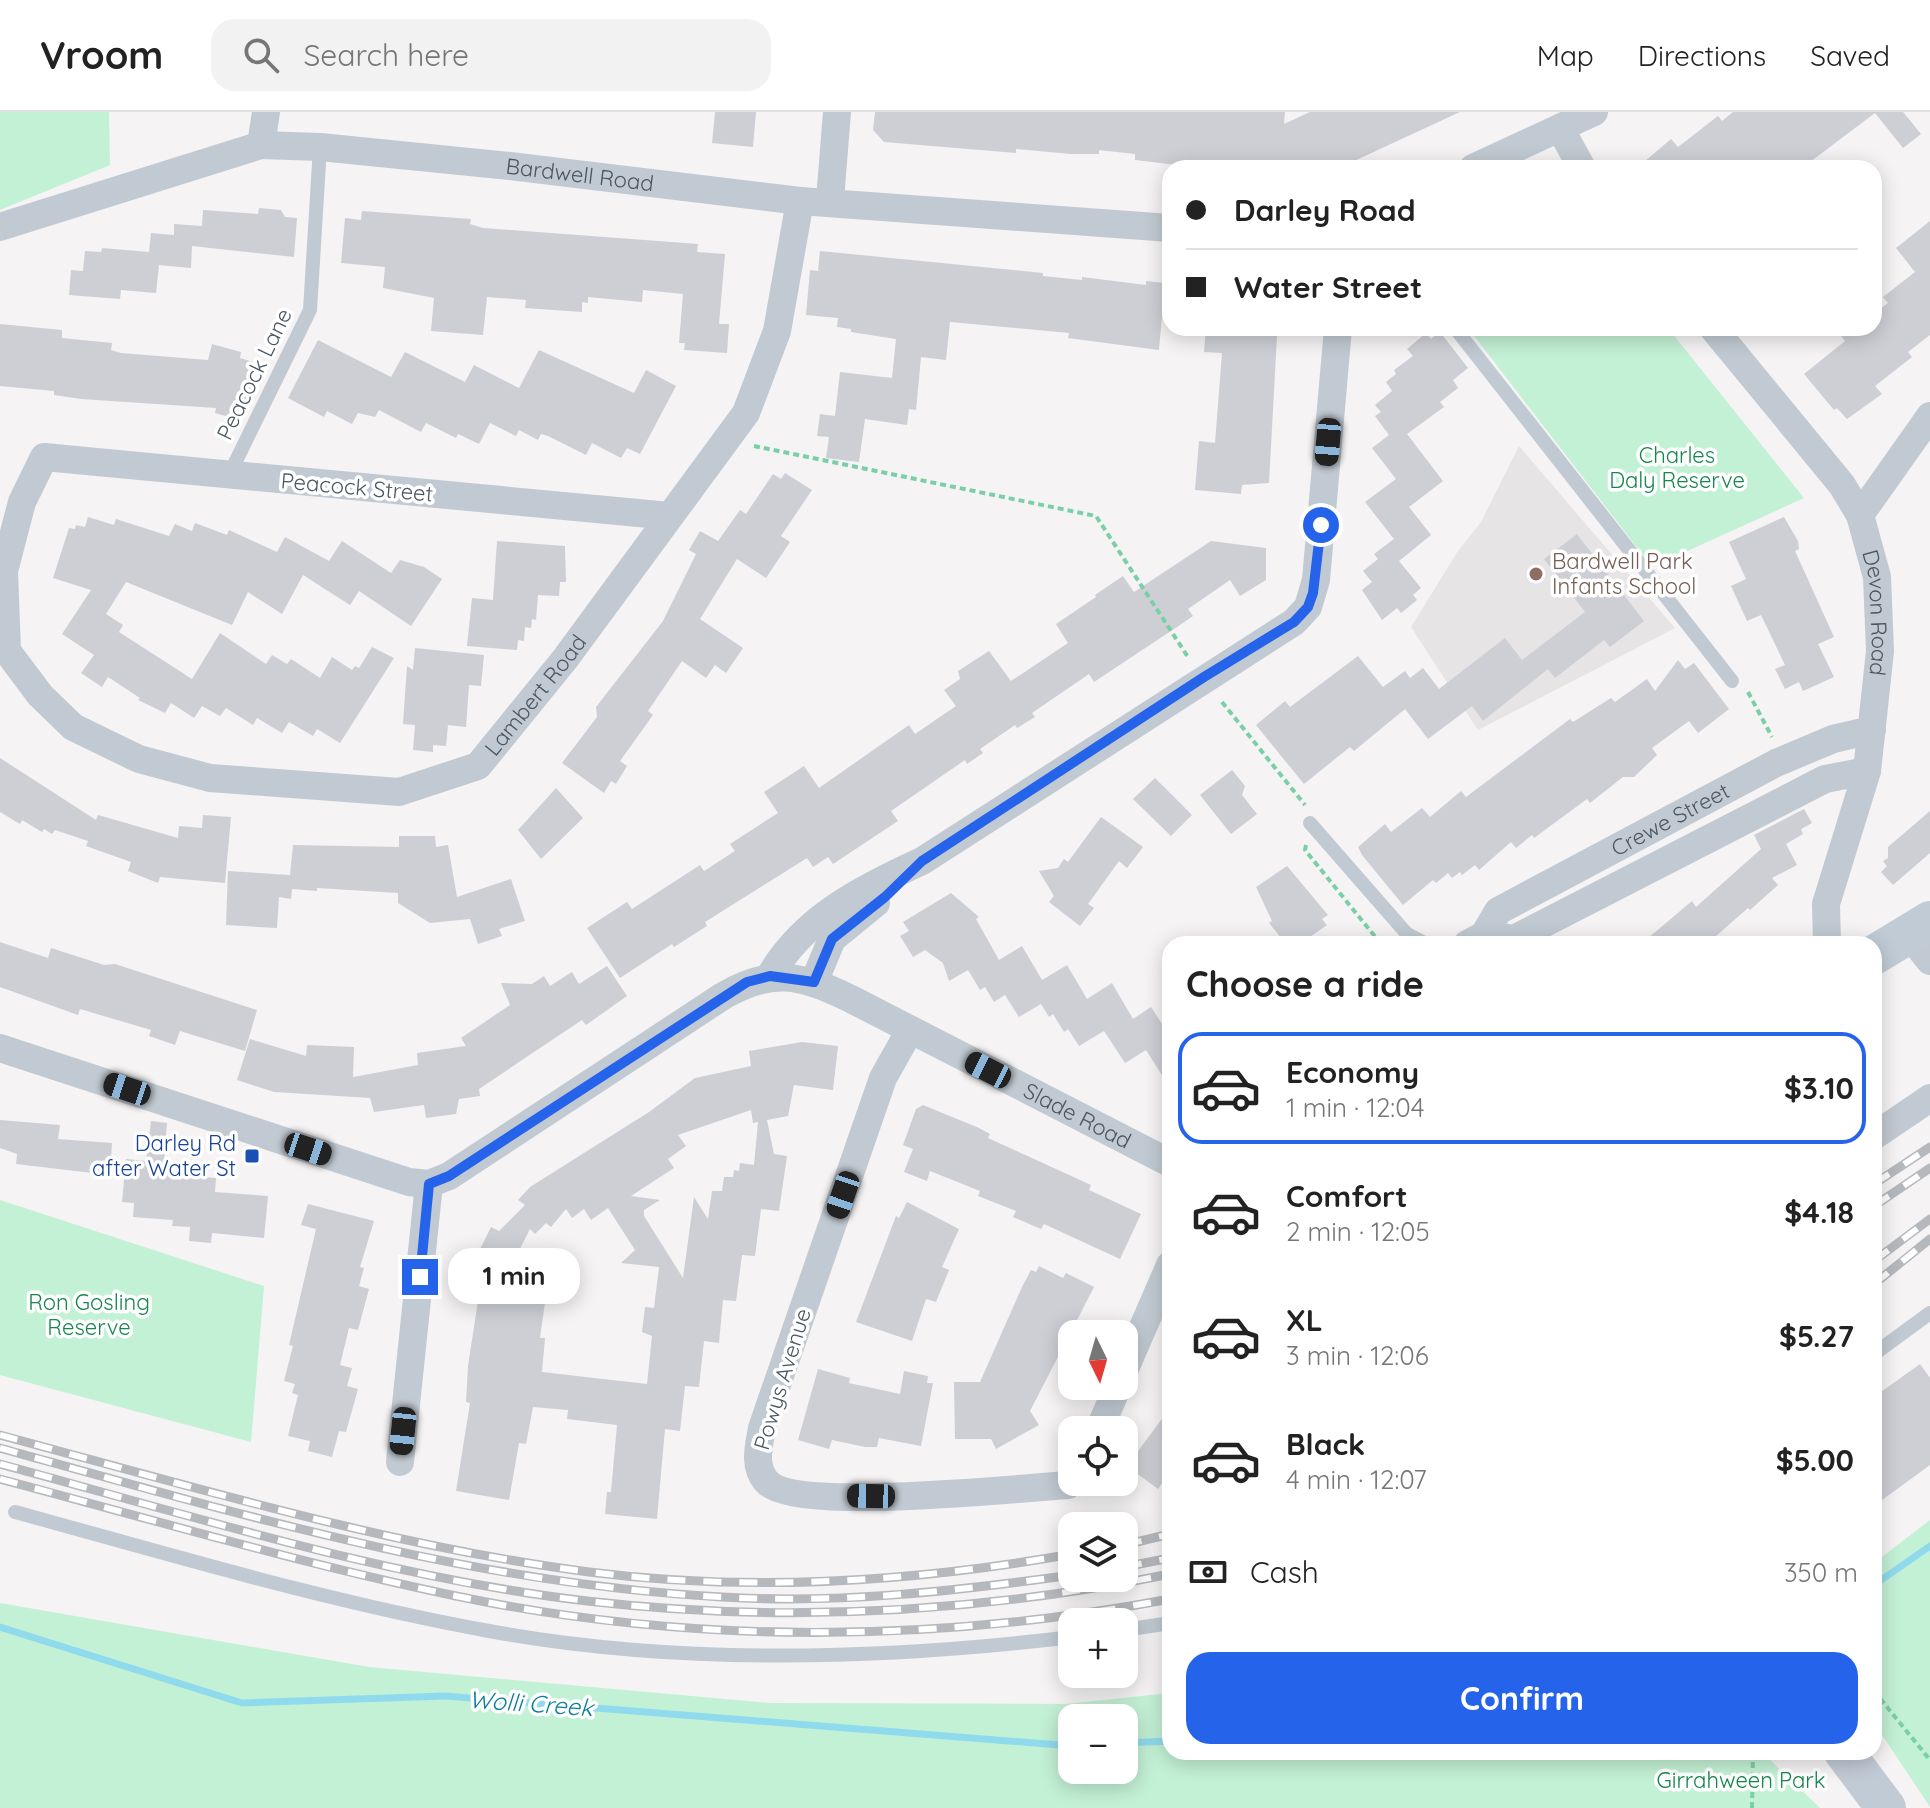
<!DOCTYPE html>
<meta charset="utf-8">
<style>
body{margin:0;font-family:Quicksand,sans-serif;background:#f2f2f2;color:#222;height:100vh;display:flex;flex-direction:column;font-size:30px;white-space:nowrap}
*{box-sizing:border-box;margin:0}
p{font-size:26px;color:#767676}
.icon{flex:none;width:44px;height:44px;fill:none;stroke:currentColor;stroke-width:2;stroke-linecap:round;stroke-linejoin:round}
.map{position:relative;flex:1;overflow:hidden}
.details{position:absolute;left:1162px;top:824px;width:720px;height:824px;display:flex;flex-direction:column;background:#fff;border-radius:24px;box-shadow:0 4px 20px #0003}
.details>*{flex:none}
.banner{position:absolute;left:1162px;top:48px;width:720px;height:176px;border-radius:24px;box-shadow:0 4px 20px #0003;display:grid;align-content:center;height:176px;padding:0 24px;background:#fff}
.needle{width:52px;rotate:175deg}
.controls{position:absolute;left:1058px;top:1208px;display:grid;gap:16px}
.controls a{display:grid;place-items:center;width:80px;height:80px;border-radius:16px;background:#fff;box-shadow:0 4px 20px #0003;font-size:40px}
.end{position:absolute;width:36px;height:36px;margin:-18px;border:10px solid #2563eb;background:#fff;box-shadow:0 0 0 4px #fff}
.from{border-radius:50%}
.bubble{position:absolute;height:56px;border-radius:24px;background:#fff;box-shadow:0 4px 20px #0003;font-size:26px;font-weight:700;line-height:56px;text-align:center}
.car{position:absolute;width:24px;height:48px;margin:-24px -12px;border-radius:10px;box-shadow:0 0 6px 2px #0007;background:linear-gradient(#222 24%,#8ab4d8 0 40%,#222 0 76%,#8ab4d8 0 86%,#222 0)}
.banner b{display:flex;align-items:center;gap:28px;height:76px;font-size:30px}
.banner b+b{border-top:2px solid #e0e0e0}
.banner i{width:20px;height:20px;background:#222}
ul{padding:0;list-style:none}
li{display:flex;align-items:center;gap:24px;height:112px;margin:0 16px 12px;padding:0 8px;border:4px solid transparent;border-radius:24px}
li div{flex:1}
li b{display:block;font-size:30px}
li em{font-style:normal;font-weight:700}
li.current{border-color:#2563eb}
li>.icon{width:72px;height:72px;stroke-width:1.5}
h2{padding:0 24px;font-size:36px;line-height:96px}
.pay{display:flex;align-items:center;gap:20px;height:88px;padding:0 24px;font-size:30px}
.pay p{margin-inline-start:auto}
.primary-button{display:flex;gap:16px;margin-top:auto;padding:16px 24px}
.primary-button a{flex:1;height:92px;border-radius:24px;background:#2563eb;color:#fff;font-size:32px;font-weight:700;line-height:92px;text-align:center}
header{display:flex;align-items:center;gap:48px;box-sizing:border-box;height:112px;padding:0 40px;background:#fff;border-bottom:2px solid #e0e0e0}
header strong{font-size:38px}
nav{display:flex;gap:44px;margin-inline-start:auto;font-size:28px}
.search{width:560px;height:72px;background:#f2f2f2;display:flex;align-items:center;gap:20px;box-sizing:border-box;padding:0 28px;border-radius:24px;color:#767676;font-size:30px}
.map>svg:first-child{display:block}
.education{fill:#e6e4e5}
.green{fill:#c3f1d5;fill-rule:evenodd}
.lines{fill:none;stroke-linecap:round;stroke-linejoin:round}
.stream{stroke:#90daee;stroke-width:7}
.building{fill:#cdcfd5;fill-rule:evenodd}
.path{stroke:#7ad0a6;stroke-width:4;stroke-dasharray:6 4;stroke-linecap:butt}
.service{stroke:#c1cad2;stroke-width:14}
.minor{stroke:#c1cad2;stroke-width:28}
.secondary{stroke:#c1cbd6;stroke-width:40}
.rail-casing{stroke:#b5b8bd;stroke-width:9}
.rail{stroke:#fff;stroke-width:6;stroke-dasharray:18;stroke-linecap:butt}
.route{stroke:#2563eb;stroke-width:10}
.education-dot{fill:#8d6e63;stroke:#fff;stroke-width:3}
.transit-dot{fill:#1a4fb4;stroke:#fff;stroke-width:3}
.labels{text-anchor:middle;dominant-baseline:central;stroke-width:7;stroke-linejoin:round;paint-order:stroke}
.street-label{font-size:22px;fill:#4a5661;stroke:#fff}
.park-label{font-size:22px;fill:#17864f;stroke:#fff}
.education-label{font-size:22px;fill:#785e54;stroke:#fff;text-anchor:start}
.transit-label{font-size:22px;fill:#164399;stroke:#fff;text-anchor:end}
.water-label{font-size:24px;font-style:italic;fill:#0c7c9b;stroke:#fff}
</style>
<header>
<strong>Vroom</strong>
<div class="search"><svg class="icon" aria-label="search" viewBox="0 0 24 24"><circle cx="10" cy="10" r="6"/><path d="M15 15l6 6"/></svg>Search here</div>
<nav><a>Map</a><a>Directions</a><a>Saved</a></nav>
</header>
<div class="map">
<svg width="1930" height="1696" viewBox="0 0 1930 1696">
<rect width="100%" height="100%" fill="#f5f3f3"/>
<path class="education" d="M1519 334 1675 516 1478 618 1411 515 1458 439 1481 410Z"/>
<g class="green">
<path d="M0 0H109L110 53 0 98Z"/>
<path d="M1468 216H1668L1804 386 1652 455Z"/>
<path d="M0 1088 264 1174 251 1330 0 1263Z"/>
<path d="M1930 1408V1695L1874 1611V1451Z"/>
<path d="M0 1491 369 1555 770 1591 1066 1592 1170 1581V1640H1762L1820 1696H0ZM1124 1606V1658H1072V1606Z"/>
</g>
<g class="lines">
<g class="stream">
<path d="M1874 1473 1930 1434"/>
<path d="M0 1515 242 1591 445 1584 1072 1634"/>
<path d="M1124 1631 1170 1629"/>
</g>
</g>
<g class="building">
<path d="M715 0H756L753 35 712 31Z"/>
<path d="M875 0H1285L1284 12 1310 0H1460L1339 56H1202L1135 48V42L1099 38V42H1071L1016 37V41L884 30 873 18Z"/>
<path d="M1733 0H1903L1921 22 1903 36 1875 1 1802 56H1637L1671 27 1678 35 1718 4 1722 9Z"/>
<path d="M259 96 281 98 285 105 297 106 294 145 192 134 191 156 159 153 156 181 121 178 120 187 69 183 71 158 83 159 85 139 101 140 102 136 149 140 151 121 174 123V112L202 114 203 98 258 102Z"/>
<path d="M362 99 471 107 470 112 483 116 698 132 697 140 725 142 719 212H729L727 241 684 238 685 231H679L683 182 643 178 642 190 588 185V191L582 190V200L525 196 526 188 487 185 483 223 431 219 434 186 383 176 385 155 341 151 345 106 361 108Z"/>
<path d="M1930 109V223L1908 240 1912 245 1875 274 1882 282 1847 307 1837 296 1834 298 1804 262 1845 229 1835 216H1874V202L1888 191 1883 185 1915 160 1896 136Z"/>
<path d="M820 139 1043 161V164L1082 168V165L1146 173V169L1165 171 1159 238 1068 226 1069 221 950 210 946 248 921 245 916 298 909 297 907 313 865 307 859 350 826 346 829 325 817 324 820 302 835 304 840 260 892 266 896 227 851 220V217L837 215 838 206 806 203 810 158 818 159Z"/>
<path d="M0 212 62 218V226L112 231 111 238 121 241 208 248 212 232 241 240 240 246 257 251 246 300 235 297 232 306 215 301 216 296 81 287 54 283V279L0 274Z"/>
<path d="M1206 216H1276L1277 224 1269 371 1242 373 1241 382 1195 378 1199 329 1215 331 1222 241 1204 240Z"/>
<path d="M1440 220 1468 256 1453 268 1458 276 1440 290 1444 295 1407 322 1443 369 1409 395 1431 423 1399 449 1421 476 1413 483 1417 488 1401 501 1397 496 1382 508 1362 478 1372 470 1363 459 1378 447 1374 442 1394 427 1365 390 1396 367 1372 336 1389 323 1375 304 1381 300 1375 293 1392 279 1386 270 1396 262 1394 258 1413 244 1407 237 1426 221 1431 227Z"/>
<path d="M318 228 391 265 405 240 465 270 474 253 519 276 539 238 634 281 646 258 676 274 640 342 627 336 621 346 592 331 586 343 548 324 541 322 538 328 519 318 516 324 490 311 479 332 458 322 456 326 426 311 421 320 379 298 375 305 358 301 352 312 327 299 324 305 288 286Z"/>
<path d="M785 361 812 378 781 424 790 430 766 466 737 447 700 507 743 536 726 561 715 553 706 566 682 549 648 599 653 603 620 649 627 654 616 672 611 669 604 681 562 651 597 605 596 595 663 509 696 442 689 438 700 419 718 429 740 398 746 402 773 362 781 367Z"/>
<path d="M88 405 114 413 116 407 169 424 175 412 192 419 195 411 227 423 229 418 277 440 285 425 329 449 342 429 391 461 400 448 424 455 442 467 411 514 359 479 350 493 303 463 282 502 248 480 232 513 126 470 106 502 123 513 119 520 192 567 220 521 266 552 272 543 287 552 291 547 320 566 332 545 352 558 355 554 359 556 372 535 394 546 340 631 317 617 313 624 289 610 282 621 257 606 253 613 226 596 220 604 202 594 194 606 171 591 165 601 138 588 140 586 108 565 102 575 81 561 94 543 62 522 91 478 53 466 69 416 75 417 76 413 85 415Z"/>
<path d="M1784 405 1798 429 1799 437 1795 439 1834 525 1818 532 1834 565 1803 579 1799 570 1785 577 1775 557 1785 553 1761 503 1747 509 1731 474 1746 467 1729 430Z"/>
<path d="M1577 422 1644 509 1610 535 1604 528 1555 566 1548 557 1483 609 1472 594 1428 627 1405 597 1354 639 1350 635 1304 672 1256 613 1285 589 1290 595 1358 544 1383 575 1405 559 1410 566 1423 556 1439 577 1505 526 1522 548 1585 500 1544 447Z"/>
<path d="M497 429 565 434 566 470H560L559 484 538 483 536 508 532 507 531 516 525 515 524 529 518 528 517 538 467 534 472 486 493 488Z"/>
<path d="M1211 429 1266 436V468L1240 484 1230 468 1188 497 1193 504 1177 515 1094 570 1089 562 1032 601 1035 605 1017 616 1015 613 980 637 983 641 967 652 965 648 891 699 898 709 833 752 828 745 813 755 807 746 705 810 707 814 674 835 672 832 620 866 587 816 627 790 632 797 700 753 704 759 735 739 730 732 778 701 764 680 804 654 819 676 909 613 915 622 956 594 944 578 960 567 958 559 989 539 1011 569 1068 531 1056 512 1096 485 1095 483 1123 464 1134 480Z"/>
<path d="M415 536 484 543 481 574 469 573 466 615 448 613 446 634 433 633V640L413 638 415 613 403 612 407 554 413 558Z"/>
<path d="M1678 548 1685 557 1694 551 1729 597 1698 621 1689 609 1652 636 1657 643 1634 665H1623L1590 691 1587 687 1534 726 1532 723 1516 736 1511 730 1479 758 1475 753 1462 763 1460 760 1452 766 1448 761 1436 771 1433 768 1403 793 1362 743 1358 735 1385 712 1391 720 1422 696 1430 705 1461 679 1466 685 1570 607 1573 610 1611 586 1615 590 1647 567 1655 579Z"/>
<path d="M0 646 96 708 98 703 178 726 179 714 202 716 203 703 231 705 225 771 160 765 158 771 128 759 131 750 86 734 88 729 55 718 52 722 44 717 42 720 22 708 20 712 0 700Z"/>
<path d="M1232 658 1245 674 1242 683 1257 702 1231 722 1200 683Z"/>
<path d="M1155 666 1192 703 1171 724 1133 687Z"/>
<path d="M556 676 583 706 541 747 518 718Z"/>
<path d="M1804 697 1812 711 1801 717 1803 722 1786 732 1797 753 1772 766 1778 773 1750 798 1748 796 1707 832H1641L1692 789 1696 795 1761 737 1754 723Z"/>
<path d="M1930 699V741L1893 773 1881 760 1887 754 1883 749 1888 746V735Z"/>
<path d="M1101 705 1143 735 1127 756 1119 749 1088 792 1094 796 1080 814 1049 790 1054 784 1039 759 1058 756 1064 747 1068 750Z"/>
<path d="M399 724H435L436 735 448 733 457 785 511 767 525 809 499 817 502 824 478 832 470 807 430 811 398 791V781L317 776V779L292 777 291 787 279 785 277 816 226 813 228 759 290 763 293 733 399 735Z"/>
<path d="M1287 754 1328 803 1322 807 1327 813 1300 832H1286L1269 811 1272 809 1256 775Z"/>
<path d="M951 781 979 805 976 807 999 848 1022 834 1042 868 1067 853 1087 887 1112 871 1133 907 1151 895 1170 924V976L1146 938 1125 951 1104 919 1079 934 1068 917 1064 920 1053 902 1049 905 1041 892 1019 905 1005 883 994 890 985 875 980 878 968 858 949 869 943 851 925 838 913 845 900 824 909 819 903 810Z"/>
<path d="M0 830 48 846 51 836 104 853 115 852 257 898 245 939 180 919 175 933 149 924 151 918 80 897 78 903 0 875Z"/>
<path d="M607 854 627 884 586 913 582 908 534 940 479 977 480 984 459 987 456 1002 426 1006 424 993 374 1000 370 986 274 980 237 968 250 927 306 944 307 933 354 935 353 965 418 953 417 941 466 934 461 926 510 893 501 871 532 872 544 864 550 874 572 860 579 872Z"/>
<path d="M802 930 838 934 833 978 794 973 788 1004 767 1008 774 1042 787 1044 779 1099 761 1097 755 1144 742 1143 736 1189 723 1188 719 1231 704 1229 699 1275 685 1274 680 1319 665 1317 657 1407 605 1402 607 1380H611L617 1313 567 1307 568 1298 533 1295 526 1332 519 1331 509 1388 456 1379 470 1291 466 1290 468 1254 481 1169H474L476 1145 491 1115 499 1119 525 1093 518 1088 530 1075 649 1000 695 966 751 954 749 939ZM751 998 753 1011 758 1010 754 1053 740 1051 739 1059 734 1058 733 1065H724L722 1079H712L708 1107 694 1085 683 1166 644 1104V1098L660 1088 631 1084 674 1056 668 1047 686 1034 678 1023ZM608 1096 635 1138 621 1151 659 1155 654 1196 645 1195 642 1220 652 1224 647 1272 542 1260 545 1226H540L546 1183 500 1176 530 1117 535 1122 546 1111 551 1115 566 1097 572 1106 584 1097 591 1108Z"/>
<path d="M923 993 979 1016 990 1022 988 1026 1091 1073 1089 1078 1141 1102 1120 1147 1044 1112 1041 1117 1013 1105 1016 1099 978 1084 980 1079 930 1059 927 1069 904 1060 913 1037 903 1033 916 997Z"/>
<path d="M0 1008 60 1013 58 1027 112 1031 110 1063 16 1052 17 1042 0 1036Z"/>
<path d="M151 1009 167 1011 163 1062 216 1066 215 1080 268 1084 264 1126 212 1121 211 1131 189 1129 190 1115 172 1114 173 1108 133 1105 134 1091 122 1090 126 1047 146 1049Z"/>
<path d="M907 1090 959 1117 942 1155 949 1158 936 1190 926 1187 912 1229 856 1210 896 1104 899 1106Z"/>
<path d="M308 1092 374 1109 360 1155 364 1156 359 1174 369 1177 358 1218 349 1216 340 1253 352 1256 347 1274 358 1277 346 1320 339 1319 332 1345 308 1339 310 1329 288 1324 298 1283 292 1281 295 1272 284 1269 293 1234 289 1233 316 1117 301 1113Z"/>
<path d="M1039 1154 1063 1166 1066 1161 1094 1175 1030 1299 1039 1313 996 1337 991 1327H955L954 1270H980L1022 1175 1031 1158 1036 1160Z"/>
<path d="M1920 1252 1930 1266V1353L1874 1394V1285Z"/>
<path d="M818 1257 850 1266 849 1271 900 1282 904 1259 928 1264 927 1271H933L921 1334 879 1326 877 1335H865L832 1328 829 1337 798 1328Z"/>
<path d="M1170 1296V1360L1158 1377 1127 1354Z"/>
</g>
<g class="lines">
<g class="path">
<path d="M754 334 1096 404 1188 545"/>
<path d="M1748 580 1772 625"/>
<path d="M1222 590 1305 693"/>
<path d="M1306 733 1305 738 1381 832"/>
<path d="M1874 1579 1930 1648"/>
<path d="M1752 1696 1753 1640"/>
</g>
<g class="service">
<path d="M1455 216 1732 569"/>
<path d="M229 363 310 198 320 35"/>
<path d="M1310 711 1407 822 1426 832"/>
<path d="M1874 1242 1930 1201"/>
<path d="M15 1400C172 1443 328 1490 489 1519 680 1554 880 1548 1072 1525"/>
<path d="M1124 1518 1170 1511"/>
</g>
<g class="minor">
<path d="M1560 16 1582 56"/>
<path d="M261 33 266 0"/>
<path d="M1473 56 1594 0"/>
<path d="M830 88 837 0"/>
<path id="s1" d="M0 115 261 33 320 35 510 54 800 89 1170 116"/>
<path id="s2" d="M1713 216 1842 373 1860 403 1877 465 1880 539 1867 659 1826 792 1827 832"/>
<path d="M1860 403 1930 304"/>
<path id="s3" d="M670 404 44 345 22 390 4 459 7 539 40 583 73 615 139 647 210 666 399 680 478 654 565 547 746 301 777 219 800 89"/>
<path d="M1484 823 1514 827 1825 667 1867 659"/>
<path d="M1909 823 1930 849"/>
<path id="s4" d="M1467 832 1484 823 1498 799 1776 651 1833 627 1872 618"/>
<path d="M770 864C803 806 863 776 922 749L1294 510 1308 495 1316 468 1338 216"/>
<path d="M814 870 832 827 876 791"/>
<path d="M910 918 883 966 762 1316C759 1334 753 1353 766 1369 793 1401 1018 1376 1068 1373L1072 1368"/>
<path id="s5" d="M0 936 409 1070 429 1072 449 1064 723 884C773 855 801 863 851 887L1170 1051"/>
<path d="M1874 1024 1930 986"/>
<path d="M1124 1259 1170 1153"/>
<path d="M1099 1318 1118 1274"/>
<path d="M400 1350 429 1072"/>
</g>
<g class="secondary">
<path d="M1874 843 1930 809"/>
<path d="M1844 1640 1886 1696"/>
</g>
<g class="rail-casing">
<g id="rail">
<path d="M1874 1072 1930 1035"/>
<path d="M1874 1094 1930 1056"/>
<path d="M1874 1149 1930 1107"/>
<path d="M1874 1172 1930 1127"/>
<path d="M0 1323C194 1375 389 1434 589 1460 749 1480 914 1470 1072 1442"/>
<path d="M0 1336C238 1402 474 1472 722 1485 839 1492 956 1479 1072 1463"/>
<path d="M0 1352C193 1404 388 1466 587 1489 781 1511 979 1501 1170 1462"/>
<path d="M0 1367C151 1407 302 1452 456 1484 690 1533 936 1531 1170 1487"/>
<path d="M1124 1433 1170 1422"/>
<path d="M1124 1455 1170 1446"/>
</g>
</g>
<use href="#rail" class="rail"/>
</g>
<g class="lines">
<path class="route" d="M420 1165 429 1072 449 1064 747 870 770 864 814 870 832 827 885 785 922 749 1204 565 1294 510 1308 495 1313 481 1321 413"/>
</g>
<circle class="education-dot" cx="1536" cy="462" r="8"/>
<rect class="transit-dot" x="244" y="1036" width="16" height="16" rx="4"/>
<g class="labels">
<g class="street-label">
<text stroke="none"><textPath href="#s1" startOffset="594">Bardwell Road</textPath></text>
<text transform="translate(254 262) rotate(-64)">Peacock Lane</text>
<text transform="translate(357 375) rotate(5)">Peacock Street</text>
<text stroke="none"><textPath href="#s2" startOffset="338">Devon Road</textPath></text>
<text stroke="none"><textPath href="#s3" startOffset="1442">Lambert Road</textPath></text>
<text stroke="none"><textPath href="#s4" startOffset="242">Crewe Street</textPath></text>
<text stroke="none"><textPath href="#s5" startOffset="1190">Slade Road</textPath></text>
<text transform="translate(782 1267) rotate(-73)">Powys Avenue</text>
</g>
<g class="park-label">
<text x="1677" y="343">Charles<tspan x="1677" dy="25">Daly Reserve</tspan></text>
<text x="89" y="1190">Ron Gosling<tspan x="89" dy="25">Reserve</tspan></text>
<text x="1741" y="1668">Girrahween Park</text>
</g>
<g class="education-label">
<text x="1552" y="449">Bardwell Park<tspan x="1552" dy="25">Infants School</tspan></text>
</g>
<g class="transit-label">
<text x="236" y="1031">Darley Rd<tspan x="236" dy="25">after Water St</tspan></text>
</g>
<g class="water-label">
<text transform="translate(531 1591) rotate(4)">Wolli Creek</text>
</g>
</g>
</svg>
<div class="controls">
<a><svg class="needle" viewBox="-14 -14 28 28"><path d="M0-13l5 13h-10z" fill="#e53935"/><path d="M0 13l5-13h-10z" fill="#767676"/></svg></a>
<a><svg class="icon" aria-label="locate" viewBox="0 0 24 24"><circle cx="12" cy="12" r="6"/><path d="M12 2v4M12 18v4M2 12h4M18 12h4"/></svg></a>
<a><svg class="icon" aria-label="layers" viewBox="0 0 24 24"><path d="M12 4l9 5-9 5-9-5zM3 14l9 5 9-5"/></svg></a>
<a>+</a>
<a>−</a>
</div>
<i class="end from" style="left:1321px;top:413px"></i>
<i class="end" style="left:420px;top:1165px"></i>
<div class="bubble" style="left:448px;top:1136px;width:132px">1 min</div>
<i class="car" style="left:1328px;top:330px;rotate:185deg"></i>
<i class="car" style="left:988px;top:958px;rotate:297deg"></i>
<i class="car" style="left:127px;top:977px;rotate:288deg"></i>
<i class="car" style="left:308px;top:1037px;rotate:108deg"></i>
<i class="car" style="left:843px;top:1083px;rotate:199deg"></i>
<i class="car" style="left:403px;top:1319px;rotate:186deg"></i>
<i class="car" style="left:871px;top:1384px;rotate:271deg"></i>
<div class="banner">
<b><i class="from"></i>Darley Road</b>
<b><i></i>Water Street</b>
</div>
<section class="details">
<h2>Choose a ride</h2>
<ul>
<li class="current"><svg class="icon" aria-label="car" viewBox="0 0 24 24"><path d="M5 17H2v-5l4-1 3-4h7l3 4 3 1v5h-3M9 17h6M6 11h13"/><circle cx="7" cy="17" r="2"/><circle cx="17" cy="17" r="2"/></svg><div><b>Economy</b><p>1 min · 12:04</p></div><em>$3.10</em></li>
<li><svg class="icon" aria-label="car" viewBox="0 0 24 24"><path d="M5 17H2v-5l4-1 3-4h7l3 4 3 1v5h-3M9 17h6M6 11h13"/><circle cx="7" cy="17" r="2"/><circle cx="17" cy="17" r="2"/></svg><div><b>Comfort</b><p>2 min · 12:05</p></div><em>$4.18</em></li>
<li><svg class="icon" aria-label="car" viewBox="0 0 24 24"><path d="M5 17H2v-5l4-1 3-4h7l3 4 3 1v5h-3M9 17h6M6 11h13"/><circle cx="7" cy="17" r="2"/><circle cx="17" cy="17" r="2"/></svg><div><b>XL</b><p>3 min · 12:06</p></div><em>$5.27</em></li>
<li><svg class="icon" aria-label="car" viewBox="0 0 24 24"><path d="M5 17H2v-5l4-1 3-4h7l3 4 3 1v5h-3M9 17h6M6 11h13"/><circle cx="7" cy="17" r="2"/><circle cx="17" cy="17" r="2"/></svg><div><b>Black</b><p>4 min · 12:07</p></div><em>$5.00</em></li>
</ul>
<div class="pay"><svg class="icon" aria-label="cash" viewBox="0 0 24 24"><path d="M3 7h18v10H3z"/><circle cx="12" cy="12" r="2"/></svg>Cash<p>350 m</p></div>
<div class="primary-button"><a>Confirm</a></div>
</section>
</div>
